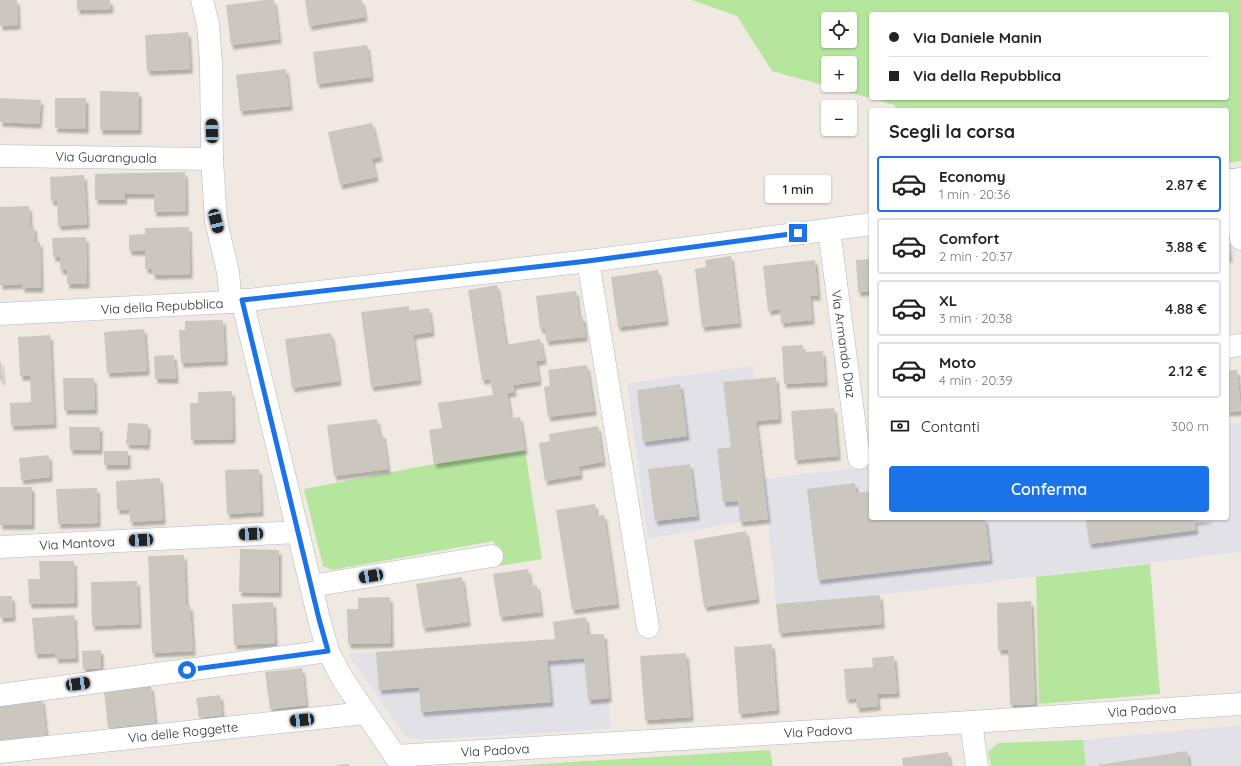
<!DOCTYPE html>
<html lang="it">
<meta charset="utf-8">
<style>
body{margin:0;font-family:Quicksand,sans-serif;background:#f6f6f6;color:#222;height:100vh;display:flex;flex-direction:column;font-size:15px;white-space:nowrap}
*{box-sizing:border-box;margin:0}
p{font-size:13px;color:#767676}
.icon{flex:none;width:22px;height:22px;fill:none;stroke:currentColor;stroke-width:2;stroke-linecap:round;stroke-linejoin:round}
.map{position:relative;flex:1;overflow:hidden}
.sheet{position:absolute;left:869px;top:108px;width:360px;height:412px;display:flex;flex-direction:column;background:#fff;border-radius:4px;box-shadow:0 1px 3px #0004}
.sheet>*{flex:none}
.hud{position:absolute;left:869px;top:12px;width:360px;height:88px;border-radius:4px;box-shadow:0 1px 3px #0004;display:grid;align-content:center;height:88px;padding:0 20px;background:#fff}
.tools{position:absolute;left:821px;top:12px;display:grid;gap:8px}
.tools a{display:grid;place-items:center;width:36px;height:36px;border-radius:4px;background:#fff;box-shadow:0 1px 3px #0004;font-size:20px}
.end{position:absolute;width:18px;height:18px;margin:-9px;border:5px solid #1a73e8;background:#fff;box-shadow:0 0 0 2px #fff}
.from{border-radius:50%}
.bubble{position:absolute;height:28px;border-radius:4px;background:#fff;box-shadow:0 1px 3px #0004;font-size:13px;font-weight:600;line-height:28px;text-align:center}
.car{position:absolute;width:12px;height:24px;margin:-12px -6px;border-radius:5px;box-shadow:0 0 3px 1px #0007;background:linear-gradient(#222 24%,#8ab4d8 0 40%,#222 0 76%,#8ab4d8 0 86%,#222 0)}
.hud b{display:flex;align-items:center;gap:14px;height:38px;font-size:15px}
.hud b+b{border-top:1px solid #e0e0e0}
.hud i{width:10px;height:10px;background:#222}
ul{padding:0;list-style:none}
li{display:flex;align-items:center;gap:12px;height:56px;margin:0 8px 6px;padding:0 12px;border:2px solid #e0e0e0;border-radius:4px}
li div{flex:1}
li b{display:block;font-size:15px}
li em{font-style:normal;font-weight:600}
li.active{border-color:#1a73e8}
li>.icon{width:36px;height:36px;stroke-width:1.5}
h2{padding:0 20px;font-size:18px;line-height:48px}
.pay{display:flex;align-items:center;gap:10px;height:44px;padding:0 20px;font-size:15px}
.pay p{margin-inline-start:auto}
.action{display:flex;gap:8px;margin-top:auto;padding:8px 20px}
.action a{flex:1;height:46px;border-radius:4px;background:#1a73e8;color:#fff;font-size:16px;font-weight:600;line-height:46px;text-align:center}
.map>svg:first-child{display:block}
.industrial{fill:#e3e1e8}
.green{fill:#b6e59e;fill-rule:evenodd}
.building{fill:#cbc7bf;filter:url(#shadow)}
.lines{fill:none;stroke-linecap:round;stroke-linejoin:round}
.minor-casing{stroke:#b4b7c1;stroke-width:23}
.tertiary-casing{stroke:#b4b7c1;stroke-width:23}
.minor{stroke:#fff;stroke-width:22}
.tertiary{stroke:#fff;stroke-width:22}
.route{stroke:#1a73e8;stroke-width:5}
.labels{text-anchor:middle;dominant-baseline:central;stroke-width:3.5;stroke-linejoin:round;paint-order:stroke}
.street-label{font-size:13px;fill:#2e2e2e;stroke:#fff}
</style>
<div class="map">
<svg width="1241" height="766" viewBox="0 0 1241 766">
<defs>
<filter id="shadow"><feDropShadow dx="2.5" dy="4.5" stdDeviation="1" flood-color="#0004"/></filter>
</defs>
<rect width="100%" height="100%" fill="#efe9e1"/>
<g class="industrial">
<path d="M753 366 756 421 763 479 871 466V518H1227V424L1241 423V552L880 595 776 604 768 519 740 522 648 539 627 383Z"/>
<path d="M588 634H604L611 729 420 740 405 736 348 654 555 639Z"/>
<path d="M1241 725V766H1086L1083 740Z"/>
</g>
<g class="green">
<path d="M692 0H1241V161L1227 163V110H896L895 105 772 71 737 16ZM871 14H1227V98H871ZM828 19H850V41H828ZM828 63H850V85H828Z"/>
<path d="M525 450 542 559 499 566 494 541 332 570 323 566 304 489 434 464Z"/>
<path d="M1150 564 1160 694 1039 704 1036 577Z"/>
<path d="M1083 740 1086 766H991L988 752 998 743Z"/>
<path d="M770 750 773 766H507Z"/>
</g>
<g class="building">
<path d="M0 0H17L18 25 0 26Z"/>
<path d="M77 0H110L111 9 77 10Z"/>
<path d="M265 0H274L279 39 231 45 226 5Z"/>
<path d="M305 0H362L365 17 309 26Z"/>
<path d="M188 32 190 69 147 71 145 35Z"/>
<path d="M367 45 371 77 317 84 313 52Z"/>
<path d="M286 69 290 106 240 111 236 75Z"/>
<path d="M100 91 139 92V130H100Z"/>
<path d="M0 98 41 100 39 124 0 122Z"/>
<path d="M55 98H86V129L55 128Z"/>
<path d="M372 123 380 157 372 159 376 177 340 185 328 132Z"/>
<path d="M185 172 186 211 154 212V194H124L125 200H95V174Z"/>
<path d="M84 175 87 224 58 226 57 201H51L50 177Z"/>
<path d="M29 206 30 226H34L35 242H40L41 288H22V284L0 285V207Z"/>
<path d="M189 227 190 274 153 275 152 269H145V251H129V235L145 234V228Z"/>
<path d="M86 237 87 284H67V270H60V257H53L52 238Z"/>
<path d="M1227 239H1228L1230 258H1227Z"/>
<path d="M731 256 739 323 702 327 695 269 706 267 705 260Z"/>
<path d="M871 259V291L858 292 856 260Z"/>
<path d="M815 260 818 296H810L812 320 781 323 780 309 768 311 763 266Z"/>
<path d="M658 270 666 321 618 327 611 277Z"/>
<path d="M497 285 506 345 540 339 544 360 536 361 539 381 513 385 514 392 507 393 511 418 520 417 525 450 434 464 429 430 442 428 438 403 493 395 490 379 482 380 468 290Z"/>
<path d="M576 291 579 317H583L585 337 546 341 545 329H540L536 296Z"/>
<path d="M409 306V311L429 308 432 332 413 335 419 380 371 387 361 312Z"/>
<path d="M223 320 225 361 181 363 179 330H185V321Z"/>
<path d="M144 329 147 371 107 373 104 332Z"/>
<path d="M331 333 339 381 292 388 285 339Z"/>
<path d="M50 335 54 424 11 426 10 403 31 402 30 376H20L18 337Z"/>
<path d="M803 345V352L823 351 825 382 784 384 782 346Z"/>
<path d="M174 355 176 379H155L154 356Z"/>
<path d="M0 362H1L2 380H0Z"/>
<path d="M587 365 594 411 548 417 544 387 550 386 548 370Z"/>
<path d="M1237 370 1241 411 1227 412V371Z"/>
<path d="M776 377 779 419 756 421 768 519 740 522 738 501 723 502 717 449 731 447 723 382Z"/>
<path d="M63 378H94L95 410H64Z"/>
<path d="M680 384 687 436 643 442 637 390Z"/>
<path d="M232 391 233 439 191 440 190 403H198V392Z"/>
<path d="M834 408 838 456 795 460 791 411Z"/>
<path d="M377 419 379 434H383L388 469 334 476 327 425Z"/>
<path d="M128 423 148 424 147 445 126 444Z"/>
<path d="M598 426 603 462 579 466 580 475 545 481 539 443 550 441 549 434Z"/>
<path d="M69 427H100V450H70Z"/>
<rect x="104" y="451" width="24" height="14"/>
<path d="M49 455 50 477 21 480 19 458Z"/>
<path d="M690 464 697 516 655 521 648 469Z"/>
<path d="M259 469 261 512 227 514 225 470Z"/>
<path d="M160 478 163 520 130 522 129 509 117 510 116 481Z"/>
<path d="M855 483 856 493 871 491V518H985L990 560 818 580 807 489Z"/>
<rect x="0" y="487" width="32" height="38"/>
<path d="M97 488 98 523 58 524 56 489Z"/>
<path d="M595 504 596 516 604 515 617 604 572 610 556 510Z"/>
<path d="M1086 518H1209V519L1194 521 1196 530 1089 544Z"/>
<path d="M746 531 757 599 704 607 694 540Z"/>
<path d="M240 549 279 550V593L239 592Z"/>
<path d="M184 555 186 606 190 605 193 651 152 653 148 556Z"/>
<path d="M39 561H74L75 603 29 604 28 579H40Z"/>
<path d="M528 569 531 586 537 585 541 612 500 617 493 574Z"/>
<path d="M462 577 468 622 423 628 416 584Z"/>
<path d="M137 581 139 624 92 626 91 582Z"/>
<path d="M880 595 882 624 779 633 776 604Z"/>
<path d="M0 596H12L13 617 0 618Z"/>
<path d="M390 597 391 643 348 644 347 609H358V598Z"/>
<path d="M1031 601 1035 704 1010 705 1008 650H998L997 603Z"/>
<path d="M273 602 275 643 234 645 232 604Z"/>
<path d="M74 615 76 658 56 659 55 653 35 654 32 618Z"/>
<path d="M586 617 588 634H604L609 698 588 700 584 658 547 661 551 702 421 712 419 687 379 690 376 652 555 639 553 622Z"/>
<path d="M772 644 777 710 739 714 734 647Z"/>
<path d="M101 650V669H83L82 651Z"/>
<path d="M686 653 691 717 645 720 640 656Z"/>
<path d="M894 656 897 693 877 694 878 706 857 708 856 698 846 699 844 669 873 667 872 658Z"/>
<path d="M302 668 306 705 270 709 265 672Z"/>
<path d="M151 686 155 723 108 728 104 691Z"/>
<path d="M220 695 222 715 199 718 196 698Z"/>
<path d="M42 699 46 735 0 741V704Z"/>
<path d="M1187 751 1189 766H1098V765Z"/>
<path d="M948 752 950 766H903L902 758Z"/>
<path d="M349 764V766H337V765Z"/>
</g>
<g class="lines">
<g class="minor-casing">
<g id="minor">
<path d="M202 0 208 24 211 63 212 159 216 221 228 272 231 302"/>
<path d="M0 156 212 159"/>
<path d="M1233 180 1241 239"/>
<path d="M829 230 859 458"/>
<path d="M588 261 648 627"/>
<path d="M242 300 319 619 328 651 342 678 402 766"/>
<path d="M1227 347 1241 345"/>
<path d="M0 547 298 532"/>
<path d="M311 586 492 556"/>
<path d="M0 695 328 651"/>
<path d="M971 722 977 766"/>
<path d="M0 752 365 713"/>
<path d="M395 756 971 722 1241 704"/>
</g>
</g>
<g class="tertiary-casing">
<g id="tertiary">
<path d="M1227 181 1241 179"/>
<path d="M0 314 231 302 588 261 871 224"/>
</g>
</g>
<use href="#minor" class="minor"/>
<use href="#tertiary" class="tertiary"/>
</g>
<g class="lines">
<path class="route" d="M187 670 328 651 319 619 242 300 588 261 798 233"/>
</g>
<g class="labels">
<g class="street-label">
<text transform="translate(106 157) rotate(1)">Via Guaranguala</text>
<text transform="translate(162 306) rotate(-3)">Via della Repubblica</text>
<text transform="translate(844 344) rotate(82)">Via Armando Diaz</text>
<text transform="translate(77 543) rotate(-3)">Via Mantova</text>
<text transform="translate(1142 710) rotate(-4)">Via Padova</text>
<text transform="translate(818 731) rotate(-3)">Via Padova</text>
<text transform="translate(183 732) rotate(-6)">Via delle Roggette</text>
<text transform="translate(495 750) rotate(-3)">Via Padova</text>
</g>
</g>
</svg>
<div class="tools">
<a><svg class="icon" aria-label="locate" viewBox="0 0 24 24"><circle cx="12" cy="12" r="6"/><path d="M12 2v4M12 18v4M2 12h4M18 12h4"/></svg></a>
<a>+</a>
<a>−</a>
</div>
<i class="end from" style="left:187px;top:670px"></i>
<i class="end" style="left:798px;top:233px"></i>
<div class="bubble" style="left:765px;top:175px;width:66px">1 min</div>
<i class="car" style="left:212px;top:131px;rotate:359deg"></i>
<i class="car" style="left:216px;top:221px;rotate:166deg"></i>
<i class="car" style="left:251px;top:534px;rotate:267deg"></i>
<i class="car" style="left:141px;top:540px;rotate:267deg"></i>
<i class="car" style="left:371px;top:576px;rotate:261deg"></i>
<i class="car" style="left:78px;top:684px;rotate:82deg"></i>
<i class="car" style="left:302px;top:720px;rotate:264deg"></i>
<div class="hud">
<b><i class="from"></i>Via Daniele Manin</b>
<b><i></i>Via della Repubblica</b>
</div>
<section class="sheet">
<h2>Scegli la corsa</h2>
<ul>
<li class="active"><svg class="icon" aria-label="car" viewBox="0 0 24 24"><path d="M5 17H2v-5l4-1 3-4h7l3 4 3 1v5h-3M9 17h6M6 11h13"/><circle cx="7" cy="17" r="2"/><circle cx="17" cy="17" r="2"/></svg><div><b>Economy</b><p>1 min · 20:36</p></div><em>2.87 €</em></li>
<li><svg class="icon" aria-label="car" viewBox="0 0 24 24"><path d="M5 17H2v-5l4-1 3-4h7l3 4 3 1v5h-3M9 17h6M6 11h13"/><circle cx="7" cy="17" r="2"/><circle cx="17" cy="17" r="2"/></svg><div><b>Comfort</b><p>2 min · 20:37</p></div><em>3.88 €</em></li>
<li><svg class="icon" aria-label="car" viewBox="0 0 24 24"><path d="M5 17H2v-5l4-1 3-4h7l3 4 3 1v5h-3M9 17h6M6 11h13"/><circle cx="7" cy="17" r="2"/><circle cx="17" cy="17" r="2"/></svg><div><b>XL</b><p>3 min · 20:38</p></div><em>4.88 €</em></li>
<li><svg class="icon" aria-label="car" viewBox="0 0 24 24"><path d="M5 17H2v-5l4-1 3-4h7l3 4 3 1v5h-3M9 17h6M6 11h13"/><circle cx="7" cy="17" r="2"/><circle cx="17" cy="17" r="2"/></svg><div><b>Moto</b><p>4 min · 20:39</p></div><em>2.12 €</em></li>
</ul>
<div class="pay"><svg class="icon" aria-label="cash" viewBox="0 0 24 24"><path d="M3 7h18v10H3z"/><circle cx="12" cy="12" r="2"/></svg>Contanti<p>300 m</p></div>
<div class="action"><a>Conferma</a></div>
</section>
</div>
